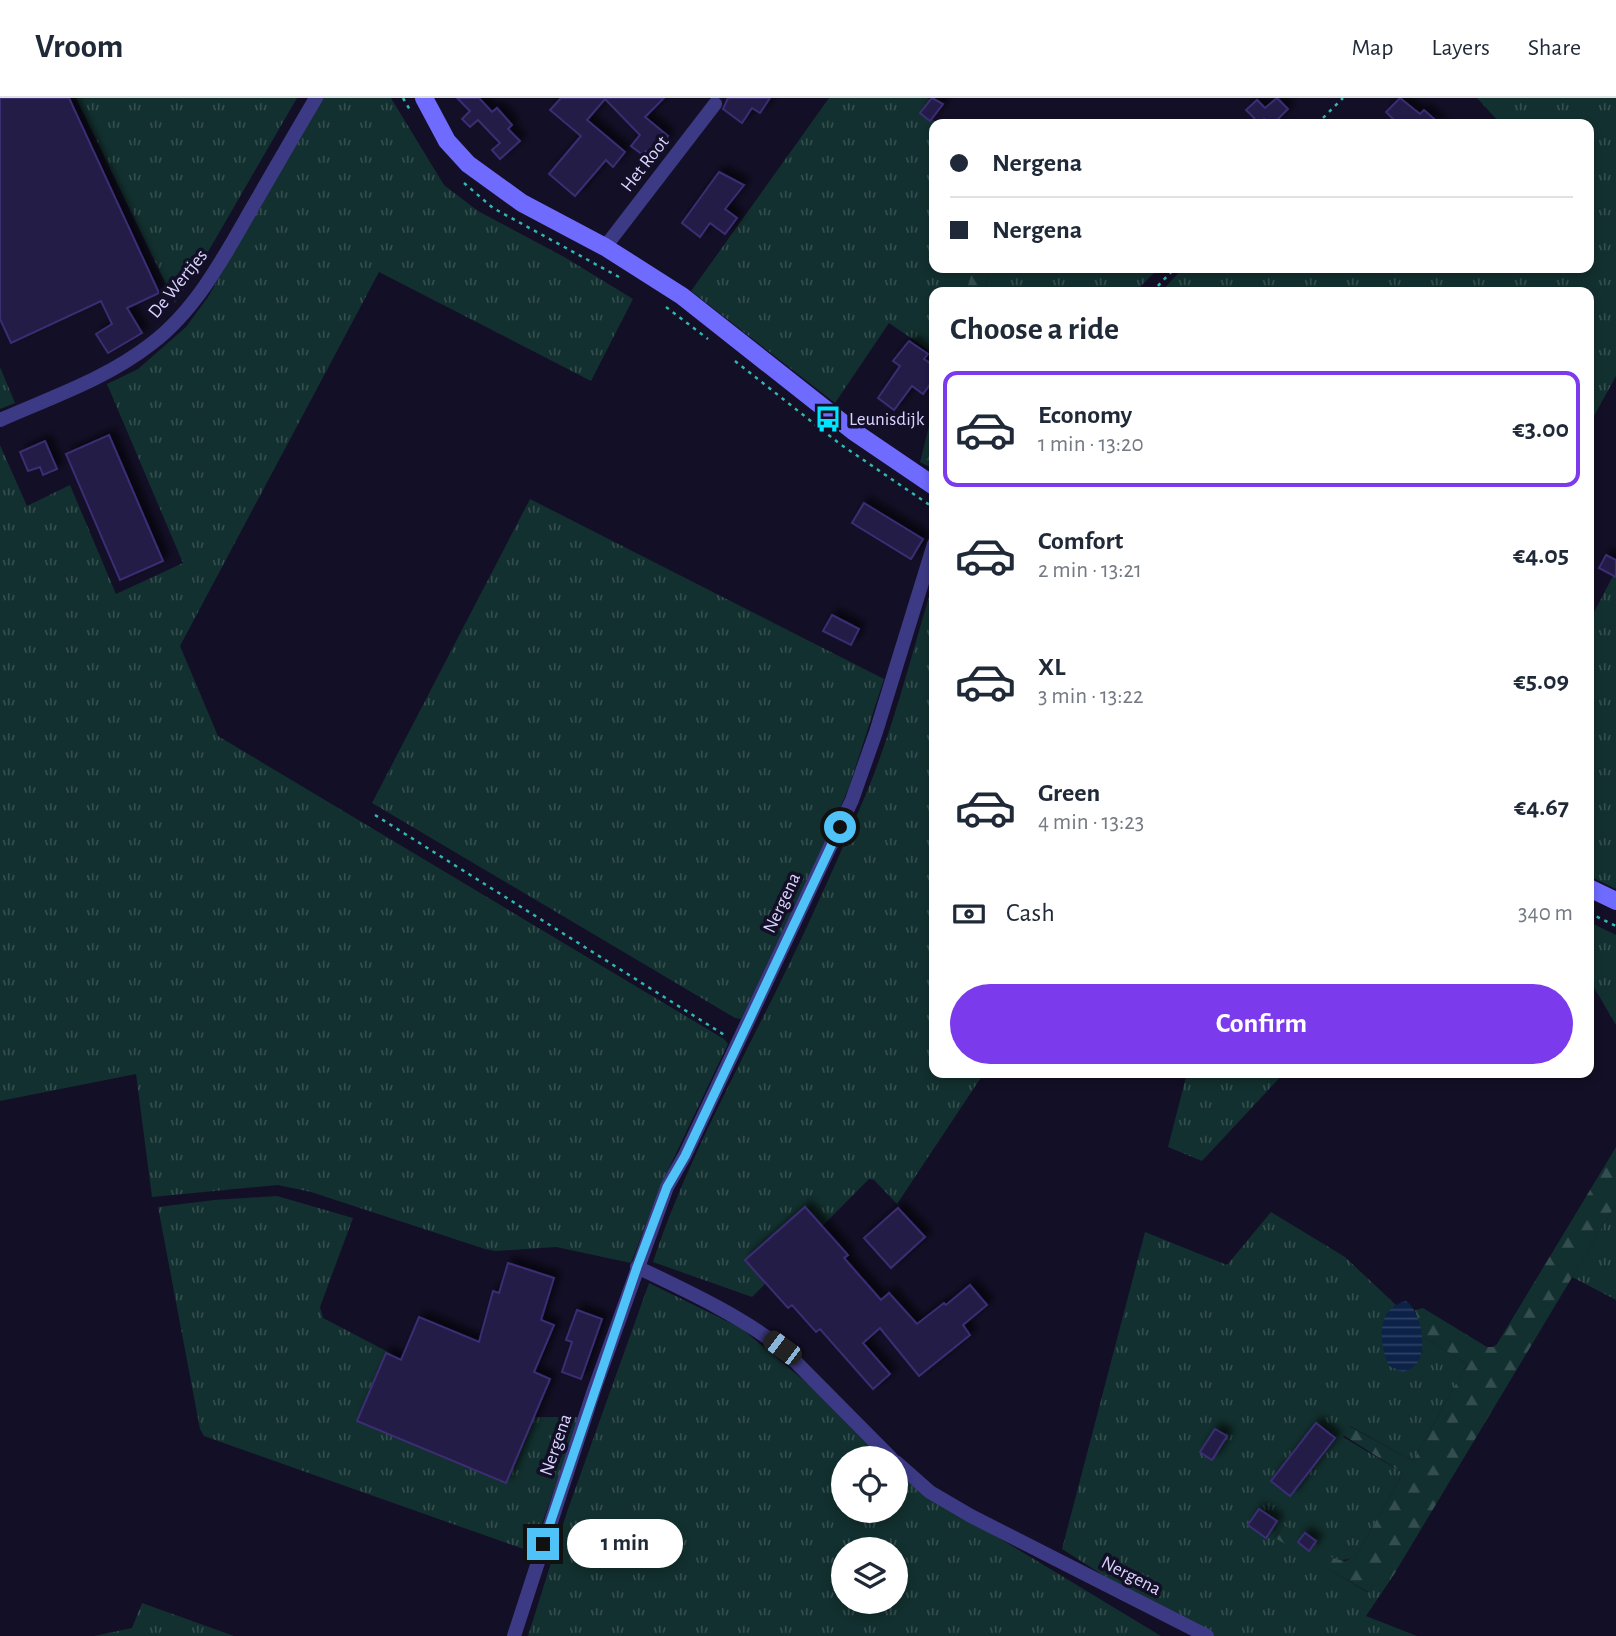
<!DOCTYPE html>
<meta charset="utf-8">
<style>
body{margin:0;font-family:"Alegreya Sans",sans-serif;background:#f6f6f7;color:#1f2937;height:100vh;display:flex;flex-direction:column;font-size:26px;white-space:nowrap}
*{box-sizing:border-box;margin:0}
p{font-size:23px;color:#747a83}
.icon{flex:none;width:38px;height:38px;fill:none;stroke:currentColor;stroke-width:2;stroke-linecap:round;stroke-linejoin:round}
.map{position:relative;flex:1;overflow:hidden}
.panel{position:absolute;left:929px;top:189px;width:665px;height:791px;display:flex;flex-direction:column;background:#fff;border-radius:14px;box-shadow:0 4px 10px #0003}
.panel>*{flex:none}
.guide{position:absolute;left:929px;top:21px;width:665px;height:154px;border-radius:14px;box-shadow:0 4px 10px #0003;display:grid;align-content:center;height:154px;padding:0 21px;background:#fff}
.controls{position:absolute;left:831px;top:1348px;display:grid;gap:14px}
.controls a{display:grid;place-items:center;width:77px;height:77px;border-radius:50%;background:#fff;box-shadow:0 4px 10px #0003;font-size:35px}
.end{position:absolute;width:32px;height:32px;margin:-16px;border:9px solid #4fc3f7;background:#111;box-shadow:0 0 0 4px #111}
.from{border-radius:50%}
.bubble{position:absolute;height:49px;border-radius:24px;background:#fff;box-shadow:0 4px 10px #0003;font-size:23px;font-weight:700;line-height:49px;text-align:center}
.car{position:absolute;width:21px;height:42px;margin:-21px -10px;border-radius:9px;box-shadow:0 0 5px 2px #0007;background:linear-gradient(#222 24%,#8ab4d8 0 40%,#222 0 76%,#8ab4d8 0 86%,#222 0)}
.guide b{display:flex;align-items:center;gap:24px;height:66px;font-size:26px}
.guide b+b{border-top:2px solid #e0e1e3}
.guide i{width:18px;height:18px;background:#1f2937}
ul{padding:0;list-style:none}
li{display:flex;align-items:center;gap:21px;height:116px;margin:0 14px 10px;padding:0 7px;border:4px solid transparent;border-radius:14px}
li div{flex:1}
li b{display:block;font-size:26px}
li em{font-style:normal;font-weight:700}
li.active{border-color:#7c3aed}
li>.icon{width:63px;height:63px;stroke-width:1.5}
h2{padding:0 21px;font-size:32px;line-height:84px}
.pay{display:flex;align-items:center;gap:18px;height:77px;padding:0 21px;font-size:26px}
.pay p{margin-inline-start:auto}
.primary-button{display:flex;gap:14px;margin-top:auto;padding:14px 21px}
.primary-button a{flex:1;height:80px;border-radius:42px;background:#7c3aed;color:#fff;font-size:28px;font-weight:700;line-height:80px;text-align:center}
header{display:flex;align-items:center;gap:42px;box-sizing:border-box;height:98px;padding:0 35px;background:#fff;border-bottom:2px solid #e0e1e3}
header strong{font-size:33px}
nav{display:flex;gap:38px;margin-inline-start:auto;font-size:24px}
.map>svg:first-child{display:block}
.grass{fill:url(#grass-tufts);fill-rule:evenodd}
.forest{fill:url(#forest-firs)}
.water{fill:url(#water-rules)}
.building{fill:#241b47;stroke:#3b2d73;stroke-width:2;filter:url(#shadow)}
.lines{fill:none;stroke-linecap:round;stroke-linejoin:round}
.path{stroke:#2fb8b0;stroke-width:2.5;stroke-dasharray:3.5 5;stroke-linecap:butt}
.street{stroke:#3d3a85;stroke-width:14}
.secondary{stroke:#6f6bff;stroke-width:18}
.route{stroke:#4fc3f7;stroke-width:9}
.labels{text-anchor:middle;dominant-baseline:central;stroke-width:7;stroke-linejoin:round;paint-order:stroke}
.street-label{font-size:19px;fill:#d9d4ff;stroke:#130f26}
.poi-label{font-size:19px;fill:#d9d4ff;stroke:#130f26;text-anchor:start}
</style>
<header>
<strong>Vroom</strong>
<nav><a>Map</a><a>Layers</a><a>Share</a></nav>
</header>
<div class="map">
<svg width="1616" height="1538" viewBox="0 0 1616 1538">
<defs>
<pattern id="grass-tufts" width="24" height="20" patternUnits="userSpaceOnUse" patternTransform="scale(1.75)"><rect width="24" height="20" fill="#12302f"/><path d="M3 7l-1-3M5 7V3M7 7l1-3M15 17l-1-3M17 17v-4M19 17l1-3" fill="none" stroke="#344d4e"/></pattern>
<pattern id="forest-firs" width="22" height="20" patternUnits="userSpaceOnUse" patternTransform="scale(1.75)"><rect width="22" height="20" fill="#12302f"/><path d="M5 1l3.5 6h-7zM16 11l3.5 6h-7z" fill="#344d4e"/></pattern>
<pattern id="water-rules" width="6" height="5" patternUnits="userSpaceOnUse" patternTransform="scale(1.75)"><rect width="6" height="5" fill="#0c2248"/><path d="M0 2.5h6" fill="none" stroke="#2f4163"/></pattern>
<filter id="shadow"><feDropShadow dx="6" dy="-6" stdDeviation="3.5" flood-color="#0009"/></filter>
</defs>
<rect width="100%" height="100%" fill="#130f26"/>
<g class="grass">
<path d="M76 0H297L205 159 175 205Z"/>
<path d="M323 0H391L444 87 478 113 566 160 633 201 591 283 379 174 180 548 218 638 724 941 728 946 662 1085 631 1165 556 1149 496 1153 485 1151 311 1094 278 1087 152 1099 136 976 0 1003V347L27 408 70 387 116 496 183 465 107 286 138 271 186 229 208 199Z"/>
<path d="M829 0H928L936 6 929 19 939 26H934V170H973L966 194H934V256L889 225 835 305 691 193Z"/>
<path d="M1477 0H1616V278L1589 327V194H1161L1183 170H1589V26H1501Z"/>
<path d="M990 170H1149L1154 175 1135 194H984Z"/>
<path d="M0 269 15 305 0 311Z"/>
<path d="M530 401 884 581 849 689 831 731 741 921 735 920 372 705Z"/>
<path d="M1616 472V791L1589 778V524Z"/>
<path d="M934 482V975H984L897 1106 874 1082 869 1081 752 1199 653 1164C680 1082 719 1007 757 931 794 859 828 784 860 710 892 638 911 557 934 482Z"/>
<path d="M1589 824 1616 837V927L1589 881Z"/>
<path d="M1187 975H1284L1202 1063 1168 1049Z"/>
<path d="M277 1098 353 1120 320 1209 323 1220 513 1319H580L532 1454 204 1338 200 1331 158 1109 214 1102Z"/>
<path d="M1616 1106V1202L1572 1179Z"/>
<path d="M1271 1114 1345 1159 1396 1207 1386 1217 1422 1256 1421 1237 1467 1266 1413 1363 1350 1328 1343 1339 1403 1375 1357 1456C1336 1476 1301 1440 1283 1427L1275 1439 1367 1494 1393 1478 1366 1518 1417 1538H1213L1106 1479 1062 1451 1145 1134 1227 1167Z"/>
<path d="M649 1185 741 1230 979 1428 1161 1538H528L567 1414ZM844 1360H896V1412H844ZM844 1451H896V1503H844Z"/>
<path d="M142 1505 234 1538H94L132 1530Z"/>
</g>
<g class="forest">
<path d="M973 170H990L984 194H966Z"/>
<path d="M934 309V371L920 364Z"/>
<path d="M1616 1049V1106L1393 1478 1368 1494 1275 1440 1283 1427C1302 1440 1322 1460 1346 1463L1357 1456 1403 1375 1343 1337 1349 1328 1413 1363 1467 1266 1421 1237 1415 1212 1423 1210 1487 1249H1493L1497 1246Z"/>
</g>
<path class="water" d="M1406 1203C1421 1214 1428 1250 1417 1265 1413 1270 1408 1272 1403 1274L1389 1268C1379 1245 1375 1211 1406 1203Z"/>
<g class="building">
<path d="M0 0H69L159 195 127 210 142 235 108 255 96 236 112 226 101 203 11 245 0 221Z"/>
<path d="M457 0H479L492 14 497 10 512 27 508 31 520 43 500 61 492 52 500 45 478 22 470 29 462 21 470 13Z"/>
<path d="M561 0H664L645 19 668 38 652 59 646 53 643 57 631 48 640 37 605 1 587 22 625 54 613 69 606 62 575 98 549 76 581 38 550 12Z"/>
<path d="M728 0H770L760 15 752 10 742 25 723 11Z"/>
<path d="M932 0 943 6 930 23 920 15Z"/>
<path d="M1277 0 1288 11 1273 26 1264 21 1259 25 1246 12 1257 2 1265 10Z"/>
<path d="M1400 0 1420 16 1424 12 1440 26H1398L1386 14Z"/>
<path d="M719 74 744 87 725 111 737 120 725 136 710 125 700 139 682 125Z"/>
<path d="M909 243 928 256 924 261 934 268V281L923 296 912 288 894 312 878 300 900 268 893 263Z"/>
<path d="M109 337 163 463 120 482 66 356Z"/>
<path d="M45 343 57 371 43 377 40 369 28 373 20 354Z"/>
<path d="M864 405 923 441 911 461 852 425Z"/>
<path d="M1606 457 1616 462V479L1599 470Z"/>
<path d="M832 517 859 531 851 547 823 533Z"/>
<path d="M805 1109 848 1157 844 1160 881 1202 889 1195 917 1226 944 1205 946 1207 970 1187 987 1207 963 1227 970 1237 919 1278 880 1230 863 1245 890 1276 873 1291 820 1231 816 1234 792 1207 788 1210 745 1162Z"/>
<path d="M898 1110 925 1139 891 1170 864 1140Z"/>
<path d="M508 1165 554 1180 541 1222 554 1227 534 1274 550 1281 506 1385 357 1323 386 1255 401 1262 419 1219 479 1244 493 1193 499 1195Z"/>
<path d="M577 1212 602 1221 581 1281 562 1274 572 1244 566 1242Z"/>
<path d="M1316 1325 1335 1340 1290 1398 1271 1383Z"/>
<path d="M1215 1331 1227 1338 1212 1362 1200 1354Z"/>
<path d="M1259 1411 1277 1423 1266 1440 1248 1427Z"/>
<path d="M1305 1435 1316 1443 1309 1453 1298 1444Z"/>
</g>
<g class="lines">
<g class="path">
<path d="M403 0 410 12"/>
<path d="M1317 26 1343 0"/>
<path d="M464 85 493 110 619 179"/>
<path d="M1152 194 1175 170"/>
<path d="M666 209 708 241"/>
<path d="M735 263 840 346 934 410"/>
<path d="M375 717 726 938"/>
<path d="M1589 815 1616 828"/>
</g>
<g class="street">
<path d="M605 149 715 6"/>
<path d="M0 322C52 299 106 281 151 246 196 212 224 159 252 110 273 74 294 37 316 0"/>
<path d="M637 1169C687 1193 737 1216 782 1250L891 1360"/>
<path d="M896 1364 930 1394 971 1418 1207 1538"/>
<path d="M514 1538 594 1292 667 1089 685 1057 852 702 876 634 934 446"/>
</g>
<g class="secondary">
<path d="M424 0 447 43 468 66 497 87 522 105 605 149 682 198 853 333 934 388"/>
<path d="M1589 790 1616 803"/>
</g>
</g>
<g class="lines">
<path class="route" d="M543 1446 637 1169 667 1089 685 1058 840 729"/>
</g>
<defs>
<g id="bus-bare" transform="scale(2.1)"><path d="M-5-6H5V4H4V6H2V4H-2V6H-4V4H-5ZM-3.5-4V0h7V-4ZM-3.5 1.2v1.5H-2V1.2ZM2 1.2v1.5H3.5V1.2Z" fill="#00e5ff" stroke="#130f26" stroke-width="2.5" paint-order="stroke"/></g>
</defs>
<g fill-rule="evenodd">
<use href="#bus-bare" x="828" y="321"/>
</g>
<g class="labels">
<g class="street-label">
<text transform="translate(645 66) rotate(-52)">Het Root</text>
<text transform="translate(178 186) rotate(-51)">De Wertjes</text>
<text transform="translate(782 805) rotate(-65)">Nergena</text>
<text transform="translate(556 1347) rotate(-71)">Nergena</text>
<text transform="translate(1131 1478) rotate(27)">Nergena</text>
</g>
<g class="poi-label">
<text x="849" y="321">Leunisdijk</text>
</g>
</g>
</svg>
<div class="controls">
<a><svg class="icon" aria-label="locate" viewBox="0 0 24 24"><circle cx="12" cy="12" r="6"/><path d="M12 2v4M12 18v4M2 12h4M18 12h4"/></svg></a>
<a><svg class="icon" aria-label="layers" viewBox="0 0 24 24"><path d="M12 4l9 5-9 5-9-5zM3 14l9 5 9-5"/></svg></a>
</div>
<i class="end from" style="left:840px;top:729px"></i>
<i class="end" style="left:543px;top:1446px"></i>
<div class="bubble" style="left:567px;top:1421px;width:116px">1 min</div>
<i class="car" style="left:782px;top:1250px;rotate:307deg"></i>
<div class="guide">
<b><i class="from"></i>Nergena</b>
<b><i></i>Nergena</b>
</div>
<section class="panel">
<h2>Choose a ride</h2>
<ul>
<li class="active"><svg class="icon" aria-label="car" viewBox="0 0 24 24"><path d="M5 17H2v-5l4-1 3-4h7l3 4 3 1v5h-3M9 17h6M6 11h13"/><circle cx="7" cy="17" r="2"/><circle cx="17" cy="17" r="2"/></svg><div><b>Economy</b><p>1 min · 13:20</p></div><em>€3.00</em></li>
<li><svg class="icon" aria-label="car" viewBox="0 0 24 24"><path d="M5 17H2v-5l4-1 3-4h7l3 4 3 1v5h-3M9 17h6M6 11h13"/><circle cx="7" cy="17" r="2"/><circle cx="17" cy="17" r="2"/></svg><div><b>Comfort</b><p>2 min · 13:21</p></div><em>€4.05</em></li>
<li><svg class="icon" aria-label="car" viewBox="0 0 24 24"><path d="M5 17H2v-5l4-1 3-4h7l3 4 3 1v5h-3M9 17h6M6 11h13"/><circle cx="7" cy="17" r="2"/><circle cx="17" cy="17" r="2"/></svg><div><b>XL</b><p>3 min · 13:22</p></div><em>€5.09</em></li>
<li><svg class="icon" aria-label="car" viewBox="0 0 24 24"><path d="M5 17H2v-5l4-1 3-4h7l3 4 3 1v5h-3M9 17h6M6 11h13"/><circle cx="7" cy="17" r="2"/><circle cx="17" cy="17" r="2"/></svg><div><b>Green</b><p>4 min · 13:23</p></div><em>€4.67</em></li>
</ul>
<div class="pay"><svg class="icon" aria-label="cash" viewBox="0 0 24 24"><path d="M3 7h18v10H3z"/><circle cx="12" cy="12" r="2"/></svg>Cash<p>340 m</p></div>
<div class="primary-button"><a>Confirm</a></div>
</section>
</div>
